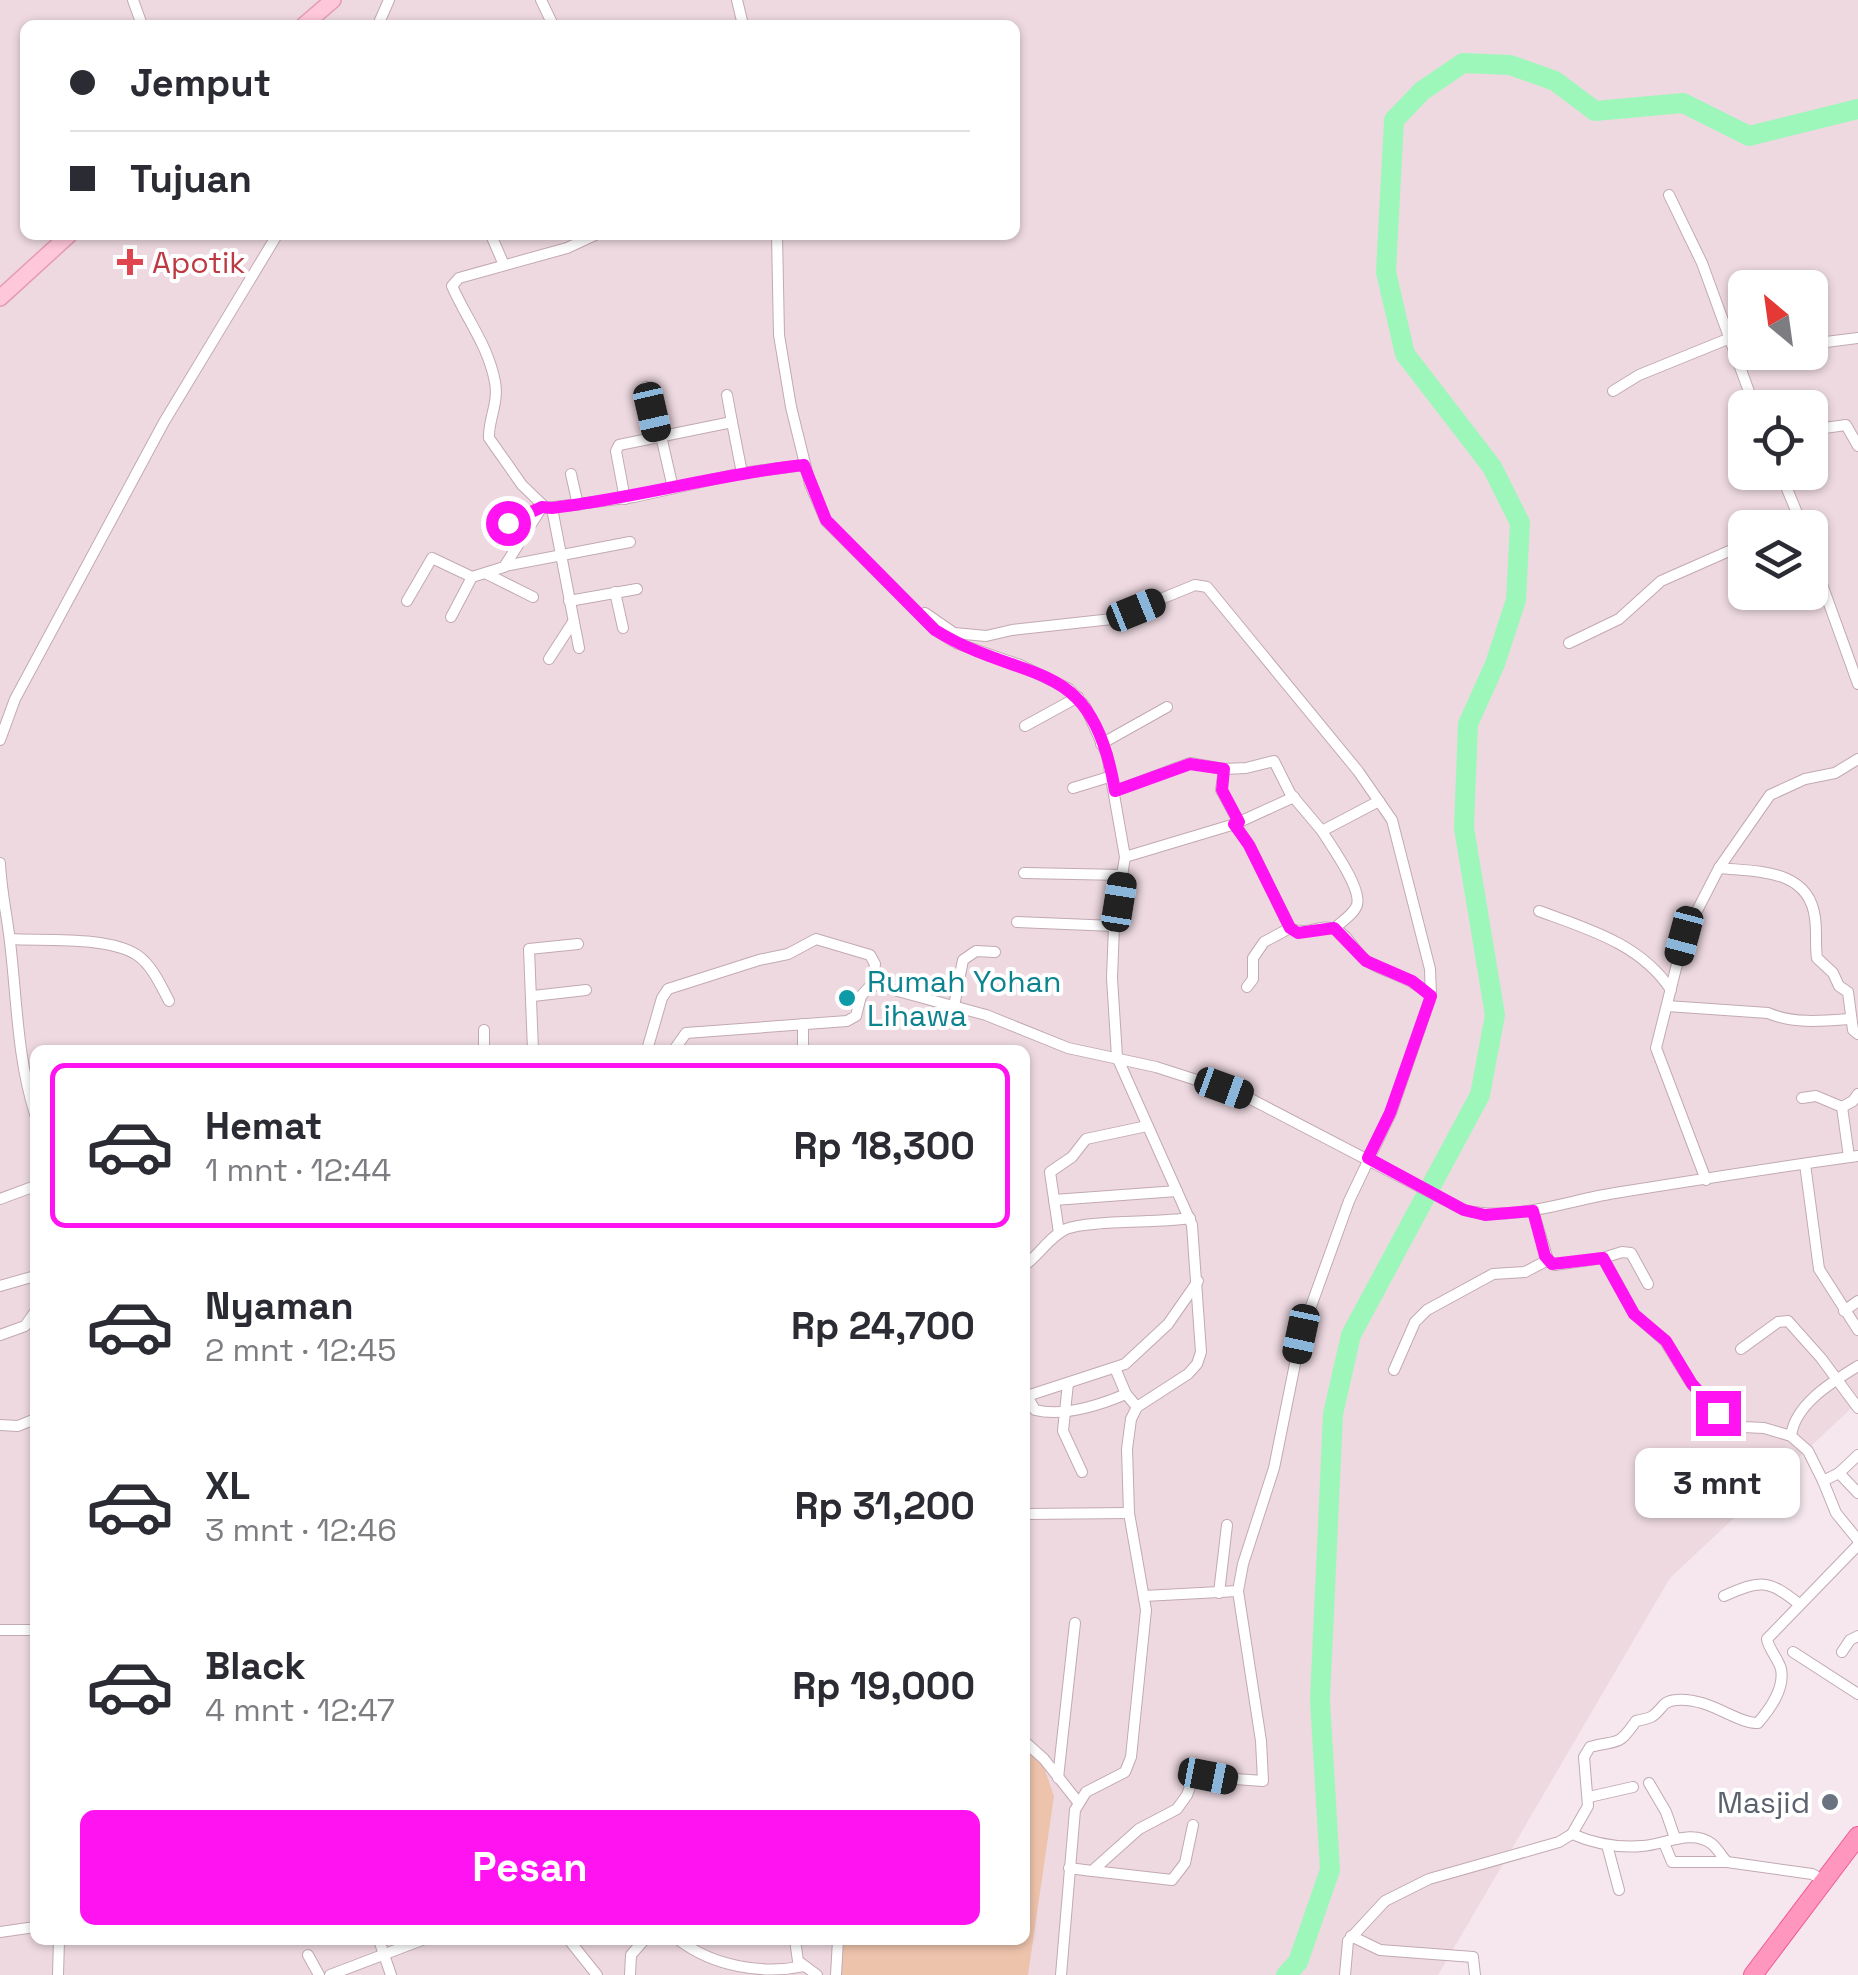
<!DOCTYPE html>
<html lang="id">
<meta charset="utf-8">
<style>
body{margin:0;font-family:"Space Grotesk",sans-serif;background:#f7f7f7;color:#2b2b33;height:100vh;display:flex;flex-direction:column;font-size:38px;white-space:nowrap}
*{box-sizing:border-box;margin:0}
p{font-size:32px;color:#7c7c81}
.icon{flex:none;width:55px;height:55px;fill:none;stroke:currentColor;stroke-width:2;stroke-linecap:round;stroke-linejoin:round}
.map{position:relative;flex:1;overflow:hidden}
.drawer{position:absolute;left:30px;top:1045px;width:1000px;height:900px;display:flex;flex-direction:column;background:#fff;border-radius:15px;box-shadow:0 2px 8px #0004}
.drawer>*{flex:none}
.guide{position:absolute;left:20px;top:20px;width:1000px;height:220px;border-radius:15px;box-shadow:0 2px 8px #0004;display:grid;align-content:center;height:220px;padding:0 50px;background:#fff}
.needle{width:65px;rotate:331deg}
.buttons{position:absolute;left:1728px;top:270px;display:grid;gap:20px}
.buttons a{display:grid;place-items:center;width:100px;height:100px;border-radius:15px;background:#fff;box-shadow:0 2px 8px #0004;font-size:50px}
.end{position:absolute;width:45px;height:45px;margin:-22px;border:12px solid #ff14f1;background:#fff;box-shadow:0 0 0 5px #fff}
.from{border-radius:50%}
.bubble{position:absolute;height:70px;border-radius:15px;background:#fff;box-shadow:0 2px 8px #0004;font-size:32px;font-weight:700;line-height:70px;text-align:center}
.car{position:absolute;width:30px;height:60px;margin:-30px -15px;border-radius:12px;box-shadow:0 0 8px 2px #0007;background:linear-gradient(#222 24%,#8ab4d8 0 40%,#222 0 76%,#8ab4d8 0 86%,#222 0)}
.guide b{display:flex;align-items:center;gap:35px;height:95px;font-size:38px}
.guide b+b{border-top:2px solid #e1e1e2}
.guide i{width:25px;height:25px;background:#2b2b33}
ul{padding:18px 0 0;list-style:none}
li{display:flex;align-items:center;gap:30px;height:165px;margin:0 20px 15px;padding:0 30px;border:5px solid transparent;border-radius:15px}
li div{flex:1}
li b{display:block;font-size:38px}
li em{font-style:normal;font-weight:700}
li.current{border-color:#ff14f1}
li>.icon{width:90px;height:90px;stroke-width:1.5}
.primary-button{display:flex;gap:20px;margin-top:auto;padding:20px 50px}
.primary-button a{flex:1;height:115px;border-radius:15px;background:#ff14f1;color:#fff;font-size:40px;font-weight:700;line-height:115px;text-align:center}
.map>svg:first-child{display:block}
.residential{fill:#eed9e1;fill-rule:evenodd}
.green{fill:#edc3ac}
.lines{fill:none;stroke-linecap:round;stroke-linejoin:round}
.river{stroke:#9ef7ba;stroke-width:20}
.street-casing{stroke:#c2a9b4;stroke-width:12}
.secondary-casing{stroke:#e69ab5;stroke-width:18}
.primary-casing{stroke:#ef5b95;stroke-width:20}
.street{stroke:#fff;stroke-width:10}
.secondary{stroke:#ffc7da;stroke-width:15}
.primary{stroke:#ff96be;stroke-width:18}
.route{stroke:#ff14f1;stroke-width:12}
.health-dot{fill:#e0444e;stroke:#fff;stroke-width:4}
.culture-dot{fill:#0f9aa8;stroke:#fff;stroke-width:4}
.worship-dot{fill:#6b7280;stroke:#fff;stroke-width:4}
.labels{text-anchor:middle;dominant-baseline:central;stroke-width:8;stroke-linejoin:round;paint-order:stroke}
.health-label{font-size:30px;fill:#be3a42;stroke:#fff;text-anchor:start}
.culture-label{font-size:30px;fill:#0d838f;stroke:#fff;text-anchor:start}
.worship-label{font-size:30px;fill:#5b616d;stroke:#fff;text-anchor:end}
</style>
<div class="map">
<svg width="1858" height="1975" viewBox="0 0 1858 1975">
<rect width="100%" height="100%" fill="#f5e7ed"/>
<path class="residential" d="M0 0H1858V1402L1670 1578 1438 1975H0ZM25 25H1015V235H25ZM1745 288H1810V352H1745ZM1745 408H1810V472H1745ZM1745 528H1810V592H1745ZM35 1050H1025V1940H35Z"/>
<path class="green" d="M1025 1747 1044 1767 1054 1796 1028 1975H840L843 1940H1025Z"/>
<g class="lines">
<path class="river" d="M1286 1975 1298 1962 1330 1870 1320 1700 1333 1414 1351 1335 1480 1095 1495 1015 1464 828 1468 724 1495 664 1516 600 1520 523 1492 467 1405 354 1386 272 1394 120 1422 91 1463 63 1510 65 1555 81 1595 111 1683 103 1749 136 1858 109"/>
<g class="street-casing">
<g id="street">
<path d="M133 0 142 25"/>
<path d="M541 0 553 25"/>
<path d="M737 0 743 25"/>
<path d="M378 25 389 0"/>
<path d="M1669 195 1702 263 1755 408"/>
<path d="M491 235 504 265"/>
<path d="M595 235 567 248 459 278 452 286C467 320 488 345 495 382 499 403 488 420 489 438L522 485 546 508 634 497 742 473 804 465"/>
<path d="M777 235 779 335 791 407 810 484 826 521 935 630 956 643 1020 665 1069 689 1085 706 1107 755 1125 857 1114 926 1112 978 1117 1057 1192 1225 1201 1352 1197 1364 1188 1374 1137 1407 1131 1419 1127 1449 1129 1513 1146 1610 1131 1757 1125 1772 1086 1792 1075 1810 1061 1975"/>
<path d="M1810 329 1826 342 1858 338"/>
<path d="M646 387 657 436"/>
<path d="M1613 391 1639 375 1745 332"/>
<path d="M727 395 732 422"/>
<path d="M1810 430 1846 425 1858 446"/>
<path d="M661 436 673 488"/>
<path d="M1780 472 1802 525"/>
<path d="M571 474 578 505"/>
<path d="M625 499 616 451 619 445 732 422 742 473"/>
<path d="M552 508 579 648"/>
<path d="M492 511 508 523 541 507"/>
<path d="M1810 551 1858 684"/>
<path d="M505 566 630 542"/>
<path d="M487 574 533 597"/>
<path d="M615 592 623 628"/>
<path d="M407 601 432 558 472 577 504 567 542 507"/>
<path d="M569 601 637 589"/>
<path d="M925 613 954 633 986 636 1012 630 1112 619 1195 585 1207 587 1358 771 1392 820 1430 969 1431 996"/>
<path d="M451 617 472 577"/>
<path d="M1569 643 1619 619 1661 581 1745 544"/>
<path d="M549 659 573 622"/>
<path d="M1025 726 1078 697"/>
<path d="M0 740 15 699 164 422 277 235"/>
<path d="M1101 744 1167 707"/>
<path d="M1224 769 1221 790 1239 823"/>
<path d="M1073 788 1112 776"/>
<path d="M1115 791 1190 763 1224 769 1246 768 1274 761 1290 793 1322 831 1379 801"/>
<path d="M1235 824 1294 797"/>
<path d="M1322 831C1331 846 1362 888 1357 905 1354 914 1341 922 1334 929"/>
<path d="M1125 857 1235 824 1249 845 1290 928"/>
<path d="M0 863C1 890 7 915 10 942 17 1000 17 1057 35 1114"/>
<path d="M1719 868C1756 872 1809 868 1815 918 1817 931 1815 945 1817 958L1833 973 1839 986 1848 992 1853 1030 1858 1034"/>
<path d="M1024 873 1123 875"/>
<path d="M1539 911C1588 929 1641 944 1671 990"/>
<path d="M1017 922 1114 926"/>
<path d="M10 939C45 941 108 936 137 955 152 965 161 986 169 1001"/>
<path d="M533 996 586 990"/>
<path d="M954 1006 963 960 976 951 995 952"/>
<path d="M1667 1006 1768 1013C1793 1024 1823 1021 1850 1019"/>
<path d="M803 1024V1050"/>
<path d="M484 1030V1050"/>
<path d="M533 1050 529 949 578 944"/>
<path d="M647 1050 662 998 668 989 759 960 788 954 816 939 870 955 875 964 872 984"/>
<path d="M674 1050 686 1033 847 1021 856 1016 861 996 872 984 986 1015 1068 1048 1156 1067 1243 1095 1464 1210C1515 1222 1565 1201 1615 1193 1696 1180 1777 1167 1858 1156"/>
<path d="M1802 1098 1816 1096 1842 1107 1853 1101 1858 1094"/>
<path d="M1842 1107 1849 1157"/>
<path d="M1805 1164 1819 1269 1858 1330"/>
<path d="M1706 1180 1656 1048 1684 936 1719 868 1770 795 1805 779 1835 773 1858 759"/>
<path d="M0 1199 35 1186"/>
<path d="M1054 1200 1177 1191"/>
<path d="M1533 1211 1548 1260 1555 1265 1603 1258 1634 1314 1665 1341 1691 1383 1718 1413 1743 1427 1764 1428 1791 1436 1808 1451 1823 1481 1839 1473 1858 1455"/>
<path d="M1059 1233 1050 1172 1072 1157 1086 1139 1147 1126"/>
<path d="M1603 1258 1622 1252 1631 1253 1648 1284"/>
<path d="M1025 1265C1040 1254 1049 1237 1066 1229 1087 1220 1161 1223 1190 1218"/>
<path d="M0 1286 35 1276"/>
<path d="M1844 1311 1858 1301"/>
<path d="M0 1335 25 1326 35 1312"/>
<path d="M1741 1349 1778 1322 1788 1321 1821 1358 1858 1408"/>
<path d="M1115 1368 1126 1394 1137 1407"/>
<path d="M1394 1370 1415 1322 1427 1310 1493 1274 1525 1272 1548 1260"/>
<path d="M1068 1383 1063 1431 1082 1472"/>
<path d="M1126 1394C1100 1405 1063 1417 1035 1410L1027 1396 1125 1364 1168 1324 1198 1281"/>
<path d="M0 1425 18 1426 35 1419"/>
<path d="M1791 1436C1795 1404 1832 1382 1858 1366"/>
<path d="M1839 1473 1858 1493"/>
<path d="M1823 1481 1836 1513 1858 1540"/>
<path d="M1025 1514 1129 1513"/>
<path d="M1219 1593 1227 1525"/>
<path d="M1144 1596 1238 1591"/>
<path d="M1724 1596C1760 1580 1768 1579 1799 1604"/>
<path d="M0 1630H35"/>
<path d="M1793 1652 1858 1694"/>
<path d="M1842 1652 1850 1640 1858 1636"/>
<path d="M1025 1742 1044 1759 1078 1802"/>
<path d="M1058 1778 1075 1623"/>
<path d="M1649 1783 1666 1812 1675 1838"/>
<path d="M1589 1797 1633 1787"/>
<path d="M1572 1834 1588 1806 1584 1757 1590 1747C1619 1739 1617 1748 1636 1721 1641 1720 1646 1719 1651 1717 1662 1711 1661 1701 1676 1700 1709 1697 1737 1724 1758 1723 1770 1709 1785 1689 1781 1669 1778 1658 1769 1650 1767 1639L1858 1545"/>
<path d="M1664 1843 1672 1862H1727L1812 1874 1825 1881"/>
<path d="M1607 1845 1619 1890"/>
<path d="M1069 1868 1092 1871 1139 1829 1177 1809 1187 1795 1194 1776 1263 1781 1261 1741 1238 1591 1243 1564 1274 1468 1301 1334 1349 1201 1391 1113 1431 996C1408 974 1380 973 1363 958 1353 949 1348 935 1335 929 1320 923 1306 937 1290 928L1264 942 1253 958V979L1247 987"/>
<path d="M1093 1871 1172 1880 1185 1863 1193 1825"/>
<path d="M0 1932 35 1927"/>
<path d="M1351 1936 1380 1950 1473 1957 1475 1975"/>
<path d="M379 1940 391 1975"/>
<path d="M569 1940 597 1975"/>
<path d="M679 1940C713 1966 762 1975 804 1966"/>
<path d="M795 1940 798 1961 817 1975"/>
<path d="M308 1955 319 1975"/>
<path d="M58 1975 59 1940"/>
<path d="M330 1975 422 1940"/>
<path d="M630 1975 631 1955 644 1940"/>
<path d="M836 1975 838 1940"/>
<path d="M1345 1975 1348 1941 1385 1901 1429 1879 1559 1842 1572 1834C1595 1844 1618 1848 1642 1846 1664 1845 1692 1828 1712 1844 1718 1849 1722 1857 1727 1862"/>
</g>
</g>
<g class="secondary-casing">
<g id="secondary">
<path d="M304 25 333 0"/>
<path d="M0 298 69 235"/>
</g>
</g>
<g class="primary-casing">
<path id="primary" d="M1753 1975 1858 1836"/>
</g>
<use href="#street" class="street"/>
<use href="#secondary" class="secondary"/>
<use href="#primary" class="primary"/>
</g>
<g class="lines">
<path class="route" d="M508 523 542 507 552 508C637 498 719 474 804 465L826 520 935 630C1027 687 1092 652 1115 791L1190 764 1224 769 1222 790 1239 822 1234 824 1249 845 1290 928 1298 933 1334 928 1366 961 1412 981 1431 996 1390 1113 1368 1158 1464 1210 1485 1215 1533 1211 1545 1256 1552 1264 1603 1258 1634 1314 1666 1341 1692 1384 1718 1413"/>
</g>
<path class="health-dot" d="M125 247h10v10h10v10h-10v10h-10v-10h-10v-10h10z"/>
<circle class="culture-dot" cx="847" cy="998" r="10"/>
<circle class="worship-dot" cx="1830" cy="1802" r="10"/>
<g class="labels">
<g class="health-label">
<text x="152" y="262">Apotik</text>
</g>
<g class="culture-label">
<text x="867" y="981">Rumah Yohan<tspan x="867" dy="34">Lihawa</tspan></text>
</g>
<g class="worship-label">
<text x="1810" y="1802">Masjid</text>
</g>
</g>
</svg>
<div class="buttons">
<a><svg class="needle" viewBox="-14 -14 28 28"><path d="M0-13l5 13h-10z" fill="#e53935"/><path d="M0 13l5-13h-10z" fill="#7c7c81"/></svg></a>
<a><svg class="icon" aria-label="locate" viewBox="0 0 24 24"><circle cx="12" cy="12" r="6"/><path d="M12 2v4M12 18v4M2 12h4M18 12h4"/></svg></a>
<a><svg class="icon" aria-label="layers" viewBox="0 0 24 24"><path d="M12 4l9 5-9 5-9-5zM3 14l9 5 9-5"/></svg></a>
</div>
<i class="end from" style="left:508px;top:523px"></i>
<i class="end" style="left:1718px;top:1413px"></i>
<div class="bubble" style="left:1635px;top:1448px;width:165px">3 mnt</div>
<i class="car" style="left:652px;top:412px;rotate:167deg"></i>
<i class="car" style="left:1136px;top:610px;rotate:68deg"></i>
<i class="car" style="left:1119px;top:902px;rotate:9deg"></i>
<i class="car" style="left:1684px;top:936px;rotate:195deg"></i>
<i class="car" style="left:1224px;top:1088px;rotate:110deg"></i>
<i class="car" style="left:1301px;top:1334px;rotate:192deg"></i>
<i class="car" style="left:1208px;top:1776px;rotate:101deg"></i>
<div class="guide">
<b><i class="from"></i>Jemput</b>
<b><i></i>Tujuan</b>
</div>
<section class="drawer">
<ul>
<li class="current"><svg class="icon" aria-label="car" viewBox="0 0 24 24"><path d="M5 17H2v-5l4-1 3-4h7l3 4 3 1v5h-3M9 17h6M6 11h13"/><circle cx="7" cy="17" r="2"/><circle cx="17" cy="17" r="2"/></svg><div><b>Hemat</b><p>1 mnt · 12:44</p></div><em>Rp 18,300</em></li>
<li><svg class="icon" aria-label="car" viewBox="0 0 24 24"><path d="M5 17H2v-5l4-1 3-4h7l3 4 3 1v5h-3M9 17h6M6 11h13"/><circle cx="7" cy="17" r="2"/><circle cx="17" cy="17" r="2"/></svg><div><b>Nyaman</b><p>2 mnt · 12:45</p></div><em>Rp 24,700</em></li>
<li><svg class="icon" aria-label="car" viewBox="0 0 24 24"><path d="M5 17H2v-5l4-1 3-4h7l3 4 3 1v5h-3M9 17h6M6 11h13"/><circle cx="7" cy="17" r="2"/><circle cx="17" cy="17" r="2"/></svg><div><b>XL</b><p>3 mnt · 12:46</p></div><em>Rp 31,200</em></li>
<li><svg class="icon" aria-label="car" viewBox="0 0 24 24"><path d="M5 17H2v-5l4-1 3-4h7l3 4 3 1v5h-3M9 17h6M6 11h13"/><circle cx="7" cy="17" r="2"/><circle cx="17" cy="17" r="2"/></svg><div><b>Black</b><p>4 mnt · 12:47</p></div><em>Rp 19,000</em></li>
</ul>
<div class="primary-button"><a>Pesan</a></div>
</section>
</div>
